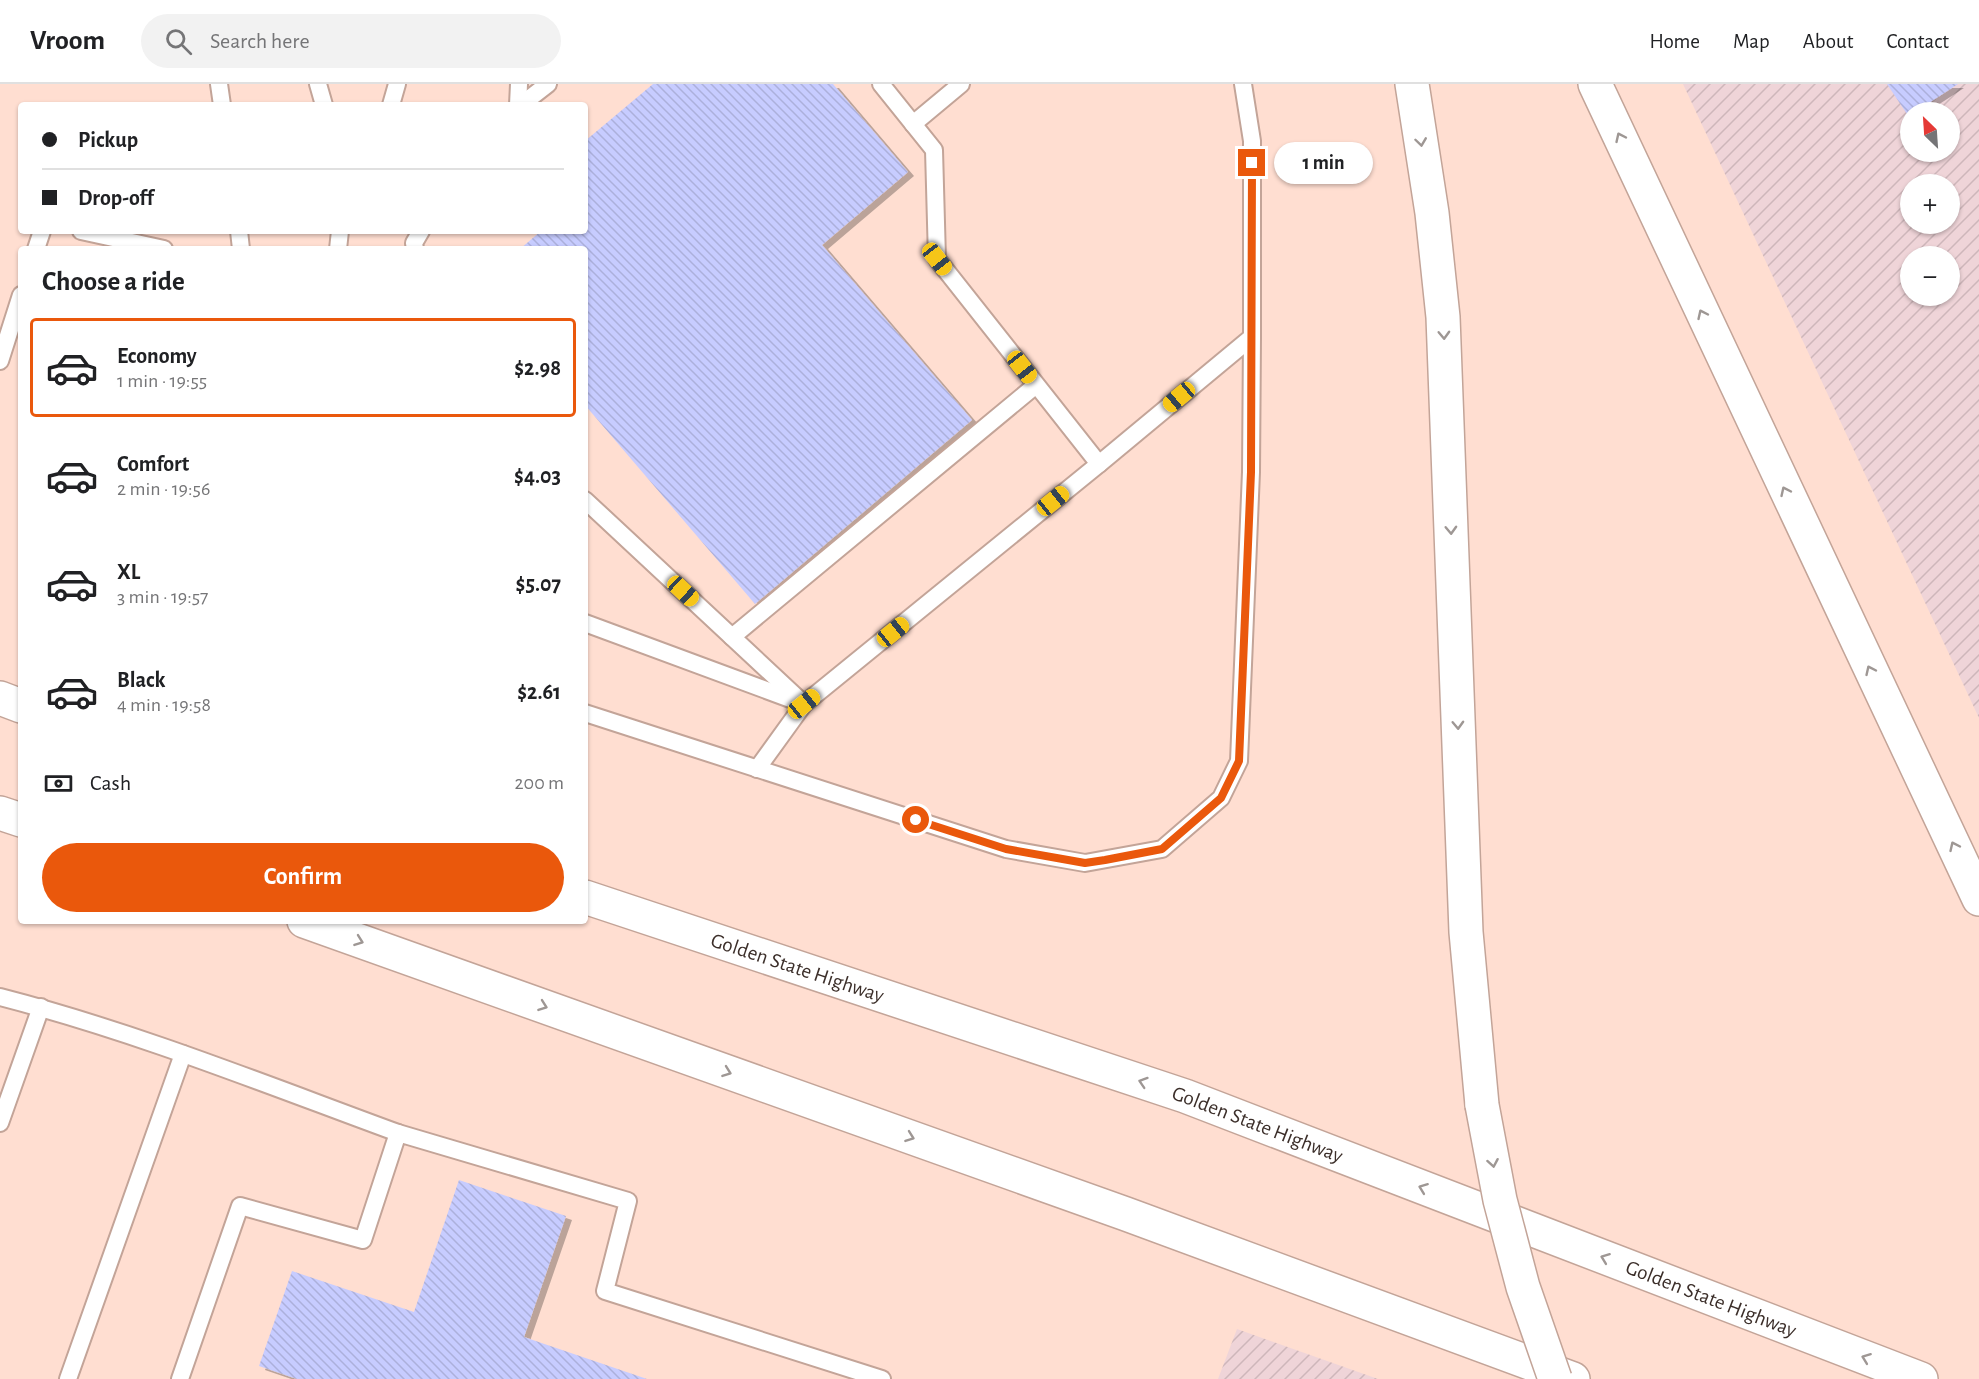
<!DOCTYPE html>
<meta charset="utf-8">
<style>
body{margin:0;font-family:"Alegreya Sans",sans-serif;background:#f2f2f2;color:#202124;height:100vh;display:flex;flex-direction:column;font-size:22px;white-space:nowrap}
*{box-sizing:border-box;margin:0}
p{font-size:20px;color:#757577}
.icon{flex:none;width:33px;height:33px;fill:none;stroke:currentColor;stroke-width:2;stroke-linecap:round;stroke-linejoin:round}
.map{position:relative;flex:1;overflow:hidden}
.panel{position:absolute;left:18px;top:162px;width:570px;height:678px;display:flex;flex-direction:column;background:#fff;border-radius:6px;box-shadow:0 2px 4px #0004}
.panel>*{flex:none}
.banner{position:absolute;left:18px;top:18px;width:570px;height:132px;border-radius:6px;box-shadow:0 2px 4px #0004;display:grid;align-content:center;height:132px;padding:0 24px;background:#fff}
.needle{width:39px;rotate:335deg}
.buttons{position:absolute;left:1900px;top:18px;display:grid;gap:12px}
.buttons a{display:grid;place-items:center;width:60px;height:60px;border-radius:50%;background:#fff;box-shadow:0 2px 4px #0004;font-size:30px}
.end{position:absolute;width:27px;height:27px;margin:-14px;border:8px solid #ea580c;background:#fff;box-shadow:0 0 0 3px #fff}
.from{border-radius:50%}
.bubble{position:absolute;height:42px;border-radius:21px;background:#fff;box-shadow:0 2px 4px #0004;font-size:20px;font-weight:700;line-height:42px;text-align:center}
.car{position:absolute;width:18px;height:36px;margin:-18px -9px;border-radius:8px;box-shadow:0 0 4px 2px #0007;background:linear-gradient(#f5c518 24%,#345 0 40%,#f5c518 0 76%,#345 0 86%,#f5c518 0)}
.banner b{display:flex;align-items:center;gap:21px;height:57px;font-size:22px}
.banner b+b{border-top:2px solid #e0e0e0}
.banner i{width:15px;height:15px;background:#202124}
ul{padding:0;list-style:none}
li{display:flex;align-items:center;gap:18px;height:99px;margin:0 12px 9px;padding:0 12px;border:3px solid transparent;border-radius:6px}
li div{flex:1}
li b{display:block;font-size:22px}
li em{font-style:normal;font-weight:700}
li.current{border-color:#ea580c}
li>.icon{width:54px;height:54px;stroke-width:1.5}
h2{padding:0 24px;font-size:27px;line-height:72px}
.pay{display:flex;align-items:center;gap:15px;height:66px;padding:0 24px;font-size:22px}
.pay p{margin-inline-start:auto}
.button{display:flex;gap:12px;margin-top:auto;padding:12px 24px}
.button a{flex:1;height:69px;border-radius:36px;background:#ea580c;color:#fff;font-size:24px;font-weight:700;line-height:69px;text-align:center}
header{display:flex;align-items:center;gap:36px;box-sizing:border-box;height:84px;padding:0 30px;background:#fff;border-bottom:2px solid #e0e0e0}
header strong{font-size:28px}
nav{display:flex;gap:33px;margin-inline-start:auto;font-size:21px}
.search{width:420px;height:54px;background:#f2f2f2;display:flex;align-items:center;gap:15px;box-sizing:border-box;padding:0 21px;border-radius:33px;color:#757577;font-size:22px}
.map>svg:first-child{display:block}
.industrial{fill:url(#industrial-furrows);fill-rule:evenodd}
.building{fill:url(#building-back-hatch);filter:url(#shadow)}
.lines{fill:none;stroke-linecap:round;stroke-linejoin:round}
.lane-casing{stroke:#c3a498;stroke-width:20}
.highway-casing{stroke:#c3a498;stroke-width:36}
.lane{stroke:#fff;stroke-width:16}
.highway{stroke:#fff;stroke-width:33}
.highway-bridge-casing{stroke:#c3a498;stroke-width:36;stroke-linecap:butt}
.highway-bridge{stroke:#fff;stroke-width:33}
.oneway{stroke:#9e9794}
.route{stroke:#ea580c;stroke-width:8}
.labels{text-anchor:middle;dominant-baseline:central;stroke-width:4.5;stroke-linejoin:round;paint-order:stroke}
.street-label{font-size:21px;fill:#3c2f2a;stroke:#fdf0eb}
</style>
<header>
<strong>Vroom</strong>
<div class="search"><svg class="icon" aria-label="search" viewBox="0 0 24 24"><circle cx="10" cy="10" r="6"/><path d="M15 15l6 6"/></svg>Search here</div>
<nav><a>Home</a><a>Map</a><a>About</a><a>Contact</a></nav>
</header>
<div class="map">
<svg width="1979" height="1295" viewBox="0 0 1979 1295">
<defs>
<pattern id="industrial-furrows" width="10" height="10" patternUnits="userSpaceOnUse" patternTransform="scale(1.5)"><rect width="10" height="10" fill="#efd4d8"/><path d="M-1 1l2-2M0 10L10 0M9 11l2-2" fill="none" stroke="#ceb6ba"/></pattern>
<pattern id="building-back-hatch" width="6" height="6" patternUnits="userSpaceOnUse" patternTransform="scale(1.5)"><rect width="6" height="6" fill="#c7ccff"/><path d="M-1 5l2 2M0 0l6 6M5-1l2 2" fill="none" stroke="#acb0db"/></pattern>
<filter id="shadow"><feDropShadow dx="6" dy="4" stdDeviation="0" flood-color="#0004"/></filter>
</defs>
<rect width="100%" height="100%" fill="#ffded1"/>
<g class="industrial">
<path d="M1683 0H1979V634L1871 403ZM1911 28H1950V68H1911ZM1911 100H1950V140H1911ZM1911 172H1950V212H1911Z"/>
<path d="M1237 1245 1378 1295H1218Z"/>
</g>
<g class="building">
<path d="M653 0H833L908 88 822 161 972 336 755 520 585 321V165H520L541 147H585V57Z"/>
<path d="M1887 0H1958L1915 28H1911L1909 33Z"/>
<path d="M459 1096 566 1132 524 1253 647 1295H297L259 1282 292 1187 414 1228Z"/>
</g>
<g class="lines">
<g class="lane-casing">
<g id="lane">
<path d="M219 0 222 21"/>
<path d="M318 0 324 21"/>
<path d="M391 21 397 0"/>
<path d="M518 21 519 0"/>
<path d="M521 21 548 0"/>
<path d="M913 40 961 0"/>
<path d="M81 147 164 165"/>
<path d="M239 147 241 165"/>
<path d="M36 165 42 147"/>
<path d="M338 165 340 147"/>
<path d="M415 165 414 159 421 147"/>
<path d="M0 277 21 211"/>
<path d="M1099 380 1252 253"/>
<path d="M585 416 804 620 757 685"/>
<path d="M585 539 804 620 1099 380 937 175 934 66 881 0"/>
<path d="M732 553 1036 301"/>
<path d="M585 629 1006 765 1085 779 1162 765 1221 714 1239 677 1251 388 1252 253V57L1243 0"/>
<path d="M0 913C136 948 267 1001 398 1049"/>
<path d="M0 1039 41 923"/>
<path d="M68 1295 183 970"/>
<path d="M180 1295 240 1122 363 1156 398 1049 628 1117 605 1207 882 1295"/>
</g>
</g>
<g class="highway-casing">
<g id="highway">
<path d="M1412 0 1432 129 1443 233 1466 848 1482 1021"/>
<path d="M1595 0 1979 815"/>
<path d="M0 614 21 622"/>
<path d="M0 729 21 736"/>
<path id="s1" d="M585 813 1185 1012 1921 1295"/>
<path d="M304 837 1126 1130 1573 1295"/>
</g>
</g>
<use href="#lane" class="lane"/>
<use href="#highway" class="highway"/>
<g class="highway-bridge-casing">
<path id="highway-bridge" d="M1482 1021 1500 1116 1523 1203 1555 1295"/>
</g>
<use href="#highway-bridge" class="highway-bridge"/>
</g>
<defs><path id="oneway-chevron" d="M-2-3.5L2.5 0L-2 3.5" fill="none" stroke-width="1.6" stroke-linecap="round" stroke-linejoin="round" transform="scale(1.5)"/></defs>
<g class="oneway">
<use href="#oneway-chevron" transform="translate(1620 53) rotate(-115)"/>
<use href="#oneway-chevron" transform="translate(1421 58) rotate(82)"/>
<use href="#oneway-chevron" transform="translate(1702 230) rotate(-115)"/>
<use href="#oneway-chevron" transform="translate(1444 251) rotate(88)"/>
<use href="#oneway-chevron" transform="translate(1785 407) rotate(-115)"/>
<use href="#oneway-chevron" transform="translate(1451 446) rotate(88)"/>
<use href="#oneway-chevron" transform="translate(1870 586) rotate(-115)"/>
<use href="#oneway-chevron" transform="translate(1458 641) rotate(88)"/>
<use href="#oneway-chevron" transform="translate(1954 762) rotate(-115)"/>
<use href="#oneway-chevron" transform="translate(359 857) rotate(20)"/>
<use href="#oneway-chevron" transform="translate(543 922) rotate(20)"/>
<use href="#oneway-chevron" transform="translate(727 988) rotate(20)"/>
<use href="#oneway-chevron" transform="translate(1143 998) rotate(-162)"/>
<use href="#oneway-chevron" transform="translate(910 1053) rotate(20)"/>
<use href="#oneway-chevron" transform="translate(1493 1079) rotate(80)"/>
<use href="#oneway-chevron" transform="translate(1423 1104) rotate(-159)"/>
<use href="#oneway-chevron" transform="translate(1605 1174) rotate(-159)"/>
<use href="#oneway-chevron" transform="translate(1866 1274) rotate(-159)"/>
</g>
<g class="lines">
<path class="route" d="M916 736 1006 765 1085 779 1105 776 1162 765 1221 714 1239 677 1251 388 1252 79"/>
</g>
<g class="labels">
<g class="street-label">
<text stroke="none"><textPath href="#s1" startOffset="224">Golden State Highway</textPath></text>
<text stroke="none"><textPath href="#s1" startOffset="710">Golden State Highway</textPath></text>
<text stroke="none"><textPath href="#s1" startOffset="1196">Golden State Highway</textPath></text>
</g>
</g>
</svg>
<div class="buttons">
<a><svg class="needle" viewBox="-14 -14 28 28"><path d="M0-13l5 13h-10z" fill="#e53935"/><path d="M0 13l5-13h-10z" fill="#757577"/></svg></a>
<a>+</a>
<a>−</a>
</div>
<i class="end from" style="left:916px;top:736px"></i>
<i class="end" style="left:1252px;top:79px"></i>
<div class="bubble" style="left:1274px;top:58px;width:99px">1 min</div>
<i class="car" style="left:937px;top:175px;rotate:142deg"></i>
<i class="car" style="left:1022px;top:283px;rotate:142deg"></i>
<i class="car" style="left:1179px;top:313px;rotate:230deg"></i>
<i class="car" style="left:1053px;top:417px;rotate:51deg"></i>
<i class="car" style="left:683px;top:507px;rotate:133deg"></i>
<i class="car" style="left:893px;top:548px;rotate:51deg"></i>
<i class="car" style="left:804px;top:620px;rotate:51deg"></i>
<div class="banner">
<b><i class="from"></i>Pickup</b>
<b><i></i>Drop-off</b>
</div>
<section class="panel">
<h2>Choose a ride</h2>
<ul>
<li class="current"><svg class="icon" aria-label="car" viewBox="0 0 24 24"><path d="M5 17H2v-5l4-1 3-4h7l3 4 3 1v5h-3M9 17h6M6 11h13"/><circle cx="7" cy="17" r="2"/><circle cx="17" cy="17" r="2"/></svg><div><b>Economy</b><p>1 min · 19:55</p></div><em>$2.98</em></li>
<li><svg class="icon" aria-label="car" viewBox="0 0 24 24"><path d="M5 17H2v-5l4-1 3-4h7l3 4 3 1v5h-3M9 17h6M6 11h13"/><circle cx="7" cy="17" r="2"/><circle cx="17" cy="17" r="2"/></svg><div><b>Comfort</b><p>2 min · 19:56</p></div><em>$4.03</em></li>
<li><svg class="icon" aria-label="car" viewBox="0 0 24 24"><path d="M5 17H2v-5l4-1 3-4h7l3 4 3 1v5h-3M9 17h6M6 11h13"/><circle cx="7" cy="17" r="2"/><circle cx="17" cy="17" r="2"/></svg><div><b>XL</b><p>3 min · 19:57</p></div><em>$5.07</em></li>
<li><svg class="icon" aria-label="car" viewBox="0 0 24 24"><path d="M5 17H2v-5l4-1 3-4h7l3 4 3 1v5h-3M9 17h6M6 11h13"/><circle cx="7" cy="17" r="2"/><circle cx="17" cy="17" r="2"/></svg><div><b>Black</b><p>4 min · 19:58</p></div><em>$2.61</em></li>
</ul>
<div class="pay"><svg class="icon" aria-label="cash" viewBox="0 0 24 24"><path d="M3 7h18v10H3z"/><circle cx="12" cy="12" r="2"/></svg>Cash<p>200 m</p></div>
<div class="button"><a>Confirm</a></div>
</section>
</div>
